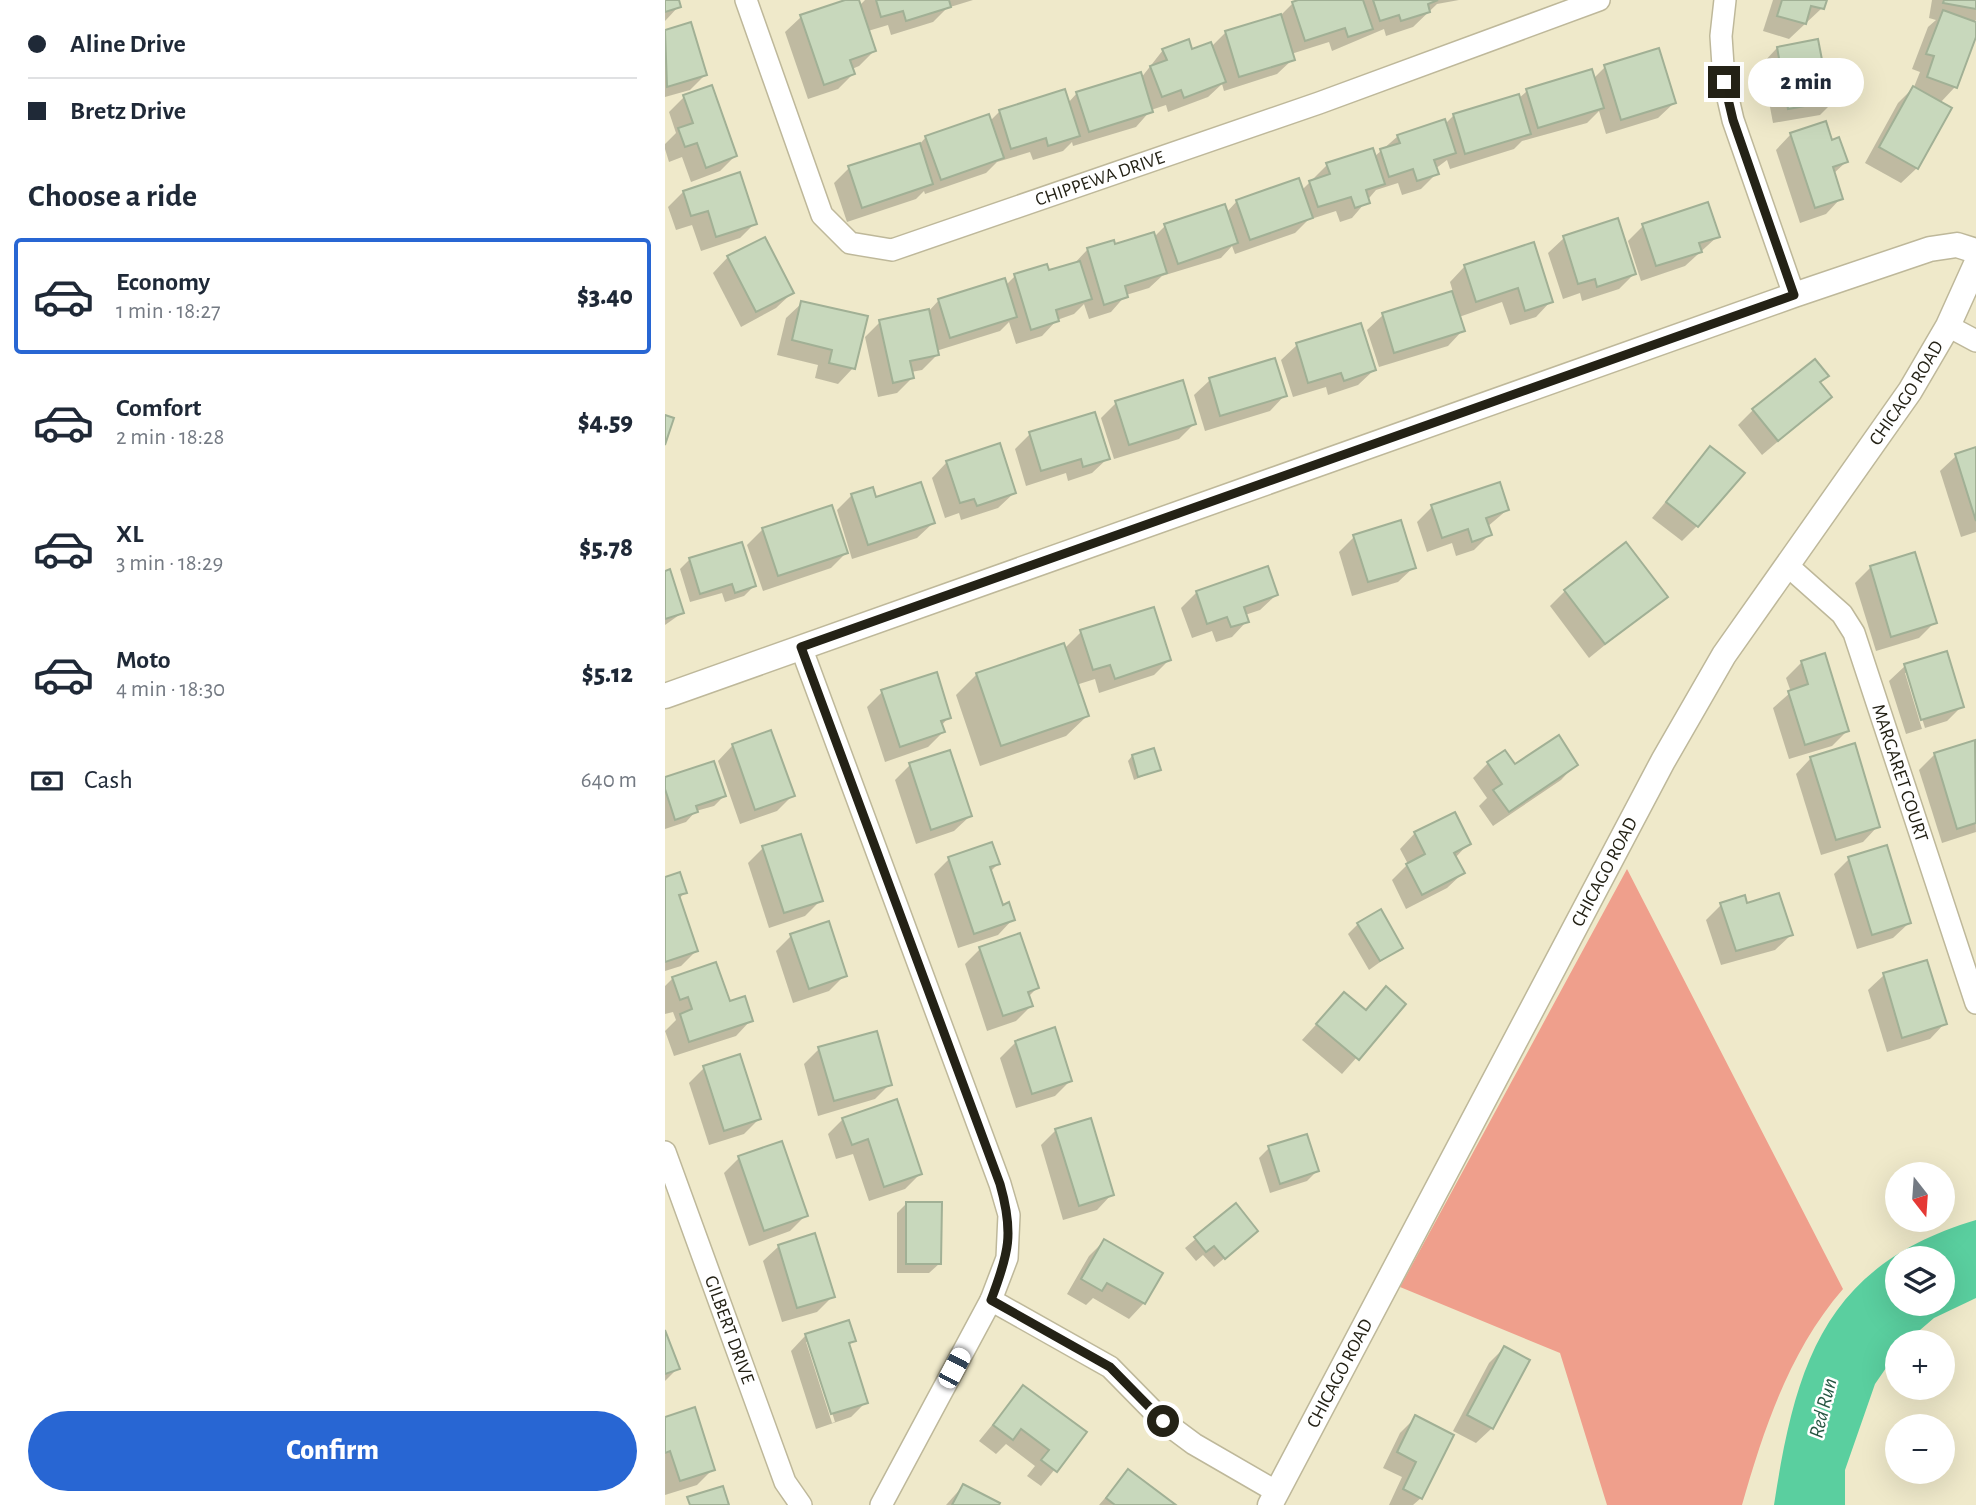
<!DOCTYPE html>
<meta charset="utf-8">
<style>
body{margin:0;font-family:"Alegreya Sans",sans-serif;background:#f6f6f7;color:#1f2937;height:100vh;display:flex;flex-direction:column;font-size:26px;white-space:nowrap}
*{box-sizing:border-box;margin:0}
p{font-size:23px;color:#747a83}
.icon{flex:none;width:38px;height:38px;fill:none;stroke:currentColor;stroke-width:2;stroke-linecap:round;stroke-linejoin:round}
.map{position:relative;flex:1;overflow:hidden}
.drawer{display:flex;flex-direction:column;background:#fff;width:665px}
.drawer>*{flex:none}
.top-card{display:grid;align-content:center;height:154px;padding:0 28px;background:#fff}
.needle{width:46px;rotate:163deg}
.controls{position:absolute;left:1220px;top:1162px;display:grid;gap:14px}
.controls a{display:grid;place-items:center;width:70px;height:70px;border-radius:50%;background:#fff;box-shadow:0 7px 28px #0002;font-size:35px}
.end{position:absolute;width:32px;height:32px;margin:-16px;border:9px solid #242216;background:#fff;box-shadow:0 0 0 4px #fff}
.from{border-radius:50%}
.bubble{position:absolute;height:49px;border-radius:24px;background:#fff;box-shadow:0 7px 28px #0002;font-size:23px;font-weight:800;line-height:49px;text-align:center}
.car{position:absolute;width:21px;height:42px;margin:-21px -10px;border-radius:9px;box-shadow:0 0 5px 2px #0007;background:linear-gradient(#fff 24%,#345 0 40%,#fff 0 76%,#345 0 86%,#fff 0)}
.top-card b{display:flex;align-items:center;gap:24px;height:66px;font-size:26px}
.top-card b+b{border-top:2px solid #e0e1e3}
.top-card i{width:18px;height:18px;background:#1f2937}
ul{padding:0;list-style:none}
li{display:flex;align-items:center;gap:21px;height:116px;margin:0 14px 10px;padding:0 14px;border:4px solid transparent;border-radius:7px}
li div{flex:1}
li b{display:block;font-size:26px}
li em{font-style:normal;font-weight:800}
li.on{border-color:#2866d3}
li>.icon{width:63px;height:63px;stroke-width:1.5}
h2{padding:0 28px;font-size:32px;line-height:84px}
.pay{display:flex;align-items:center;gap:18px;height:77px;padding:0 28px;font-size:26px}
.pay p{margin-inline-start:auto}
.cta{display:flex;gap:14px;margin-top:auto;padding:14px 28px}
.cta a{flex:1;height:80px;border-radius:42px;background:#2866d3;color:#fff;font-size:28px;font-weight:800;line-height:80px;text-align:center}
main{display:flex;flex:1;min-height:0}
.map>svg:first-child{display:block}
.green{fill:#ef9f8c}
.water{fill:#5acf9f;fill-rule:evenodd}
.shadow{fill:#0003;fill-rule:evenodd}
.building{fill:#c8d8bc;stroke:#a1b095;stroke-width:2}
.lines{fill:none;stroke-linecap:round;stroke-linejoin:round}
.minor-casing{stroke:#beb89a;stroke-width:24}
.tertiary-casing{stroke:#beb89a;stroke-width:27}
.minor{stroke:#fff;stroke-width:21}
.tertiary{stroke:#fff;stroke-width:24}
.route{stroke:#242216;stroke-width:9}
.labels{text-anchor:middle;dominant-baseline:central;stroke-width:5;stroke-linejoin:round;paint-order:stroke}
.street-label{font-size:19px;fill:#242216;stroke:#fff}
.water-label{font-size:21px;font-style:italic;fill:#265642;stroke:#fff}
</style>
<main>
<section class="drawer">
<div class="top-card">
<b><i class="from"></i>Aline Drive</b>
<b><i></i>Bretz Drive</b>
</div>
<h2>Choose a ride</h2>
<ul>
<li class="on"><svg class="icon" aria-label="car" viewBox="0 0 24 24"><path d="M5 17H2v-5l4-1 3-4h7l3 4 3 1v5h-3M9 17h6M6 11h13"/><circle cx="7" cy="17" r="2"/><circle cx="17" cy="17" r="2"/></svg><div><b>Economy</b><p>1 min · 18:27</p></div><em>$3.40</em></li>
<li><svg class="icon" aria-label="car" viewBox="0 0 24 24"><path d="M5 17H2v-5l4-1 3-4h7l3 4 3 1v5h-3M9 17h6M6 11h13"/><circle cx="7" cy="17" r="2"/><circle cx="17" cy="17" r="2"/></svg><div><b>Comfort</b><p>2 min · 18:28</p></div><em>$4.59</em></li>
<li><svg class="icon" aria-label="car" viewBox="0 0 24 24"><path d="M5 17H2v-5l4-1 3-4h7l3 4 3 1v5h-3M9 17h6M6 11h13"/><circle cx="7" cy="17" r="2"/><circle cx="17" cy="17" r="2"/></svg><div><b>XL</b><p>3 min · 18:29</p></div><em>$5.78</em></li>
<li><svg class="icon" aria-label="car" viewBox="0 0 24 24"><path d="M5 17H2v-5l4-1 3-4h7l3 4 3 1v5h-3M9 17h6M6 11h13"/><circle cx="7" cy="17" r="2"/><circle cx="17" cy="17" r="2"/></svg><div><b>Moto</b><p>4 min · 18:30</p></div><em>$5.12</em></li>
</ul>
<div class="pay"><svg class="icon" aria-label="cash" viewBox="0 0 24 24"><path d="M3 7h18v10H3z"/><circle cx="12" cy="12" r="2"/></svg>Cash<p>640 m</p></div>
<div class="cta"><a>Confirm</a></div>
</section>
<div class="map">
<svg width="1311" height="1505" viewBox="0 0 1311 1505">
<rect width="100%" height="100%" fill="#efe9ca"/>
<path class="green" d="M962 869 1178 1289C1125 1350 1099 1428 1077 1505H942L895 1353 735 1287Z"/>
<path class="water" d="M1311 1220V1298L1269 1318 1241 1342H1232V1352L1210 1384 1180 1470V1505H1109C1131 1361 1161 1265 1311 1220ZM1232 1258H1278V1304H1232Z"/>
<g class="shadow">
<path d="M0 0H12L14 6 0 21Z"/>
<path d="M186 0H192L194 6 200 0H308L282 8 268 22 226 35 223 25 203 31 209 51 194 66 187 69 188 74 173 89 143 99 120 32 136 17Z"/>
<path d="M638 0H794L772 4 748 27 721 36 719 29 667 51 664 42 626 54 628 59 612 74 559 91 557 84 543 97 503 112 501 105 486 110 471 127 408 146 407 142 398 151 368 160 365 152 332 162 321 173 260 194 259 191 251 199 182 222 169 183 184 168 253 146 261 137 324 122 335 111 403 103 412 93 476 78 498 50 526 51 546 47 561 32 616 15 628 3Z"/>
<path d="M1108 0H1160L1157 8 1124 39 1098 31Z"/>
<path d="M1267 0H1311V20L1308 23 1311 24V32L1290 87 1275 103 1252 168 1236 183 1200 163 1233 103 1249 87 1255 72 1247 69 1263 27 1271 20 1264 18Z"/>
<path d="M24 24 40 75 25 90 0 97V32Z"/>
<path d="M1112 48 1157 67 1171 99 1155 115 1108 123 1097 64Z"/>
<path d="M940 67 1009 103 993 118 941 134 934 111 922 123 857 141 849 149 785 169 782 160 770 169 772 173 756 189 737 195 733 183 711 190 687 218 675 222 671 211 643 220 630 233 570 254 567 246 556 258 497 276 484 288 461 295 446 312 424 319 419 304 409 314 392 320 377 336 351 344 344 322 335 331 271 351 272 355 257 370 246 372 247 378 232 393 213 397 200 337 215 322 263 312 274 300 341 285 350 276 383 272 408 265 422 250 447 242 449 247 489 237 500 226 561 213 572 201 636 191 662 165 709 157 733 136 780 124 789 115 853 99 862 91 928 79Z"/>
<path d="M19 97 70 156 55 171 26 182 17 157 4 162 0 149V144L11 133 4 112Z"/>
<path d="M1126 134 1181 162 1168 174 1176 198 1161 214 1135 223 1111 150Z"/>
<path d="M18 192 90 223 75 238 36 251 27 225 11 230 3 207Z"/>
<path d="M978 226 1053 236 1020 266 976 281 963 241Z"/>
<path d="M899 238 969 274 954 289 917 301 915 293 898 299 883 253Z"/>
<path d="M63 257 127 293 111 308 76 327 48 273Z"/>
<path d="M800 266 886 301 871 317 845 325 837 302 794 317 798 330 783 346 714 367 702 330 718 315 788 292 785 282Z"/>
<path d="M137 303 188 368 173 384 150 378 153 365 112 355 121 318Z"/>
<path d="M632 345 709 370 693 385 663 395 661 387 628 397 616 360Z"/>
<path d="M1161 376 1154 383 1165 397 1097 455 1073 425 1088 410Z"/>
<path d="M545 380 620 395 605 411 540 431 529 395Z"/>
<path d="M451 403 529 424 514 439 449 459 436 418Z"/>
<path d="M365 434 443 458 427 473 403 481 401 473 361 486 350 449Z"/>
<path d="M1045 449 1032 526 1017 541 987 518Z"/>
<path d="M1311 449V532L1296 537 1275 471 1291 456Z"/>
<path d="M282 462 349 493 333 508 296 520 294 513 280 518 267 478Z"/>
<path d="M187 495 210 499 268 523 252 538 187 559 172 510Z"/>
<path d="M166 507 181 553 166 568 98 591 82 545 97 530Z"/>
<path d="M767 507 842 510 822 527 825 534 809 550 791 556 787 543 762 552 752 522Z"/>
<path d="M689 537 749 567 733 582 687 596 674 552Z"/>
<path d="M25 559 89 586 79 596 60 602 57 593 25 602 15 569Z"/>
<path d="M1206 567 1270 622 1254 638 1211 651 1190 583Z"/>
<path d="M0 573 17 613 0 625Z"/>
<path d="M900 591 1000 596 924 658 885 606Z"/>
<path d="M532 592 611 595 595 610 580 615 582 621 567 637 551 642 547 631 527 638 516 608Z"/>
<path d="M416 632 504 660 489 675 434 693 430 679 411 685 422 716 401 736 315 766 291 695 312 674 399 649Z"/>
<path d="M1137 662 1182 731 1167 746 1124 759 1108 708 1126 692 1121 678Z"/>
<path d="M1240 666 1297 706 1282 721 1241 734 1224 681ZM1240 673H1243L1260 728 1257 729Z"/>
<path d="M217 692 284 717 276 726 278 732 263 747 220 762 202 707Z"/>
<path d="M1309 742 1311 832 1277 843 1254 770 1270 754Z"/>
<path d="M68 745 127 796 112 811 75 824 53 761Z"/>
<path d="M467 756 494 769 469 780 463 761Z"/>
<path d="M1146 758 1213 826 1198 842 1156 855 1131 774Z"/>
<path d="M823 763 850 767 911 764 896 780 828 826 814 806 822 798 808 778Z"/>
<path d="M245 765 305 816 289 831 251 844 230 780Z"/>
<path d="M0 779 59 796 49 806 31 811 21 822 0 829Z"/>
<path d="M750 833 804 843 790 858 798 873 782 888 741 909 727 880 743 864 735 849Z"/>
<path d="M98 848 156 900 140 916 104 928 83 863Z"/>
<path d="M284 859 333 864 325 872 337 907 348 919 333 935 293 948 269 874Z"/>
<path d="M1184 859 1244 923 1228 938 1192 949 1169 874Z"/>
<path d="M0 878 20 892 14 899 31 951 16 966 0 971Z"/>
<path d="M1056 905 1081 906 1126 935 1110 950 1056 965 1041 920Z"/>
<path d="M693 924 736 947 704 970 683 934Z"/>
<path d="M126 936 180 975 164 991 128 1003 111 951Z"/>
<path d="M315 949 372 988 363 997 366 1006 351 1021 322 1031 300 964Z"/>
<path d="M50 964 64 1003 86 1020 71 1036 9 1056 0 1031 11 1020 8 1012 0 1014V986L7 979Z"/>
<path d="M1219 975 1280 1023 1265 1039 1222 1052 1203 990Z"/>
<path d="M721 989 739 1004 677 1074 637 1040 679 994 699 1011Z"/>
<path d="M351 1042 405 1081 390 1096 351 1108 335 1058Z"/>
<path d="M154 1049 225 1084 210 1099 153 1116 139 1064Z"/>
<path d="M39 1068 94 1119 79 1134 44 1145 24 1083Z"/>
<path d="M178 1119 255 1174 240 1189 204 1201 188 1154 171 1159 163 1134Z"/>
<path d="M391 1130 447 1194 432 1210 398 1220 376 1145Z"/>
<path d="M604 1148 652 1171 642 1181 605 1193 594 1158Z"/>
<path d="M74 1158 141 1215 125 1231 84 1246 59 1173Z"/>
<path d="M242 1203 275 1263 264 1273H232V1213Z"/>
<path d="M570 1206 581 1240 549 1267 538 1255 531 1261 520 1248Z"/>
<path d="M439 1241 479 1303 464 1319 428 1298 421 1305 402 1294 424 1256Z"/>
<path d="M114 1246 168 1296 152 1312 117 1322 98 1261Z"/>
<path d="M0 1335 13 1368 0 1381Z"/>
<path d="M141 1335 189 1340 183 1346 201 1402 186 1417 151 1429 126 1351ZM141 1342H145L170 1422 167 1423Z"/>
<path d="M839 1348 827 1428 811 1443 788 1431 824 1363Z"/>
<path d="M358 1387 420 1433 376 1486 362 1476 370 1466 341 1444 331 1454 314 1441Z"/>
<path d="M751 1417 756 1498 748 1505H724L737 1477 718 1468 735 1433Z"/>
<path d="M0 1418 48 1469 32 1485 0 1495Z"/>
<path d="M463 1471 508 1505H434Z"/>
<path d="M298 1486 332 1505H281Z"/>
</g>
<g class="building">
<path d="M0 0H14L16 7 0 12Z"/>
<path d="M180 0H194L211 51 185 60 190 74 159 85 135 15Z"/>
<path d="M211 0H284L286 7 241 21 238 11 216 17Z"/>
<path d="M633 0H698L708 29 683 37 680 28 640 41 627 2Z"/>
<path d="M708 0H773L763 4 765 12 736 21 734 15 715 21Z"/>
<path d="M1117 0H1162L1159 9 1146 6 1141 24 1112 16Z"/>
<path d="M1279 0H1311V9L1278 3Z"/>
<path d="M1278 10 1311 22V37L1292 88 1262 77 1269 56 1261 54Z"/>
<path d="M616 14 630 60 574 77 560 31Z"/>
<path d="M26 22 42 75 2 87 0 30Z"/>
<path d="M524 39 527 49 546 42 561 82 519 98 516 90 497 97 485 66 502 60 497 49Z"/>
<path d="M1153 39 1158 65 1166 63 1173 100 1123 109 1112 47Z"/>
<path d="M994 48 1011 103 956 120 939 65Z"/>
<path d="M927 69 939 108 873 128 861 89Z"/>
<path d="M476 72 488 112 424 132 411 92Z"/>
<path d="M47 85 72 156 41 168 32 143 20 147 13 128 28 123 18 95Z"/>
<path d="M1248 86 1287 108 1253 169 1214 147Z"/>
<path d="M400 89 415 136 383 146 381 138 346 149 334 110Z"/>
<path d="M854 94 866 134 800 154 788 114Z"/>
<path d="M324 114 339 158 276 180 260 136Z"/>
<path d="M780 119 791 153 769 160 774 174 752 181 748 169 724 177 715 149 735 143 732 135Z"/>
<path d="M1161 121 1167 140 1174 137 1183 162 1168 167 1178 199 1150 208 1125 133Z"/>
<path d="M255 143 268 184 197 208 183 166Z"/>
<path d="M708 148 720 184 701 190 705 203 690 208 686 197 653 207 644 181 665 174 661 163Z"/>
<path d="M75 172 92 224 51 237 43 211 26 216 18 191Z"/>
<path d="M634 178 648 218 585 240 571 200Z"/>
<path d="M1043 202 1055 237 1034 243 1037 252 991 266 977 224Z"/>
<path d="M560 204 573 243 513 264 499 224Z"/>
<path d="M953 218 971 274 932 287 930 279 913 284 898 236Z"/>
<path d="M489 232 502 273 460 286 463 297 439 305 422 248 449 240 450 244Z"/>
<path d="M100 237 129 293 91 312 62 256Z"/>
<path d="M869 242 888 302 860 311 853 288 811 302 799 265Z"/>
<path d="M415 261 427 299 391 310 394 321 366 330 349 274 382 264 384 270Z"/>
<path d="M340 278 352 317 285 338 273 299Z"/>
<path d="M787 291 800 331 729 353 717 313Z"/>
<path d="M136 301 203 316 190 369 164 363 167 350 127 340Z"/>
<path d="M264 309 274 355 245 361 249 378 228 383 214 320Z"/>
<path d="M696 323 711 370 679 381 676 373 643 383 631 343Z"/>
<path d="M610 358 622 396 555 416 544 378Z"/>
<path d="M1150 359 1164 376 1155 382 1167 397 1113 441 1087 409Z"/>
<path d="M518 380 531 424 464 445 450 401Z"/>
<path d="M430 412 445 459 418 467 416 459 376 471 364 432Z"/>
<path d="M0 415 9 418 0 445Z"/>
<path d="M335 443 351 493 312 506 309 499 295 503 281 461Z"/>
<path d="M1045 446 1080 473 1033 527 1001 502Z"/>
<path d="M1311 447V521L1290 454Z"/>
<path d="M256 482 270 523 203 545 186 494 208 487 211 497Z"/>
<path d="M835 482 844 510 821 518 827 535 807 542 803 529 777 538 766 505Z"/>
<path d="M167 505 183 553 113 576 97 528Z"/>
<path d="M736 520 751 568 703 582 688 535Z"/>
<path d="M77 542 91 586 70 593 67 584 35 594 24 558Z"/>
<path d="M961 542 1003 597 940 644 899 590Z"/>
<path d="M1250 552 1272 623 1226 637 1205 566Z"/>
<path d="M603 566 613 595 579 607 584 622 566 627 562 617 542 624 531 591Z"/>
<path d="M5 569 19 613 0 619V571Z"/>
<path d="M489 607 506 660 450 679 445 665 428 670 415 630Z"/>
<path d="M399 643 424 716 336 746 311 673Z"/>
<path d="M1282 651 1299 707 1256 720 1239 664Z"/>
<path d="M1160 653 1184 731 1140 745 1123 691 1143 684 1136 661Z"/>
<path d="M272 672 286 718 276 721 280 732 235 747 216 690Z"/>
<path d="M106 730 130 796 90 810 67 744Z"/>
<path d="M894 735 913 765 844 812 828 790 837 784 822 762 840 750 850 764Z"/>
<path d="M1310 740 1311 823 1292 829 1269 753Z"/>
<path d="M1190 743 1215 827 1171 840 1145 757Z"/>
<path d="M489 748 496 770 473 777 467 755Z"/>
<path d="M285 750 307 816 266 830 244 763Z"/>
<path d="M49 761 61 796 31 806 33 812 10 820 0 789V777Z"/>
<path d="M790 812 806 844 789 853 800 873 757 895 741 864 760 854 749 832Z"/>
<path d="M136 834 158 901 119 913 97 846Z"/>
<path d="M327 842 335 864 325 867 338 905 344 902 350 920 309 934 283 857Z"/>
<path d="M1222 845 1246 923 1207 935 1183 857Z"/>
<path d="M15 872 22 893 14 895 33 951 0 962V877Z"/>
<path d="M1114 893 1128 935 1071 951 1055 903 1080 895 1082 903Z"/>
<path d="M716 909 738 948 715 961 692 923Z"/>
<path d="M164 921 182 976 144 989 125 934Z"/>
<path d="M355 933 374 988 363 992 368 1006 338 1016 314 947Z"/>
<path d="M1262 960 1282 1024 1237 1038 1218 973Z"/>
<path d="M51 962 65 1001 80 996 88 1021 24 1042 15 1014 27 1009 23 997 15 1000 7 977Z"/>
<path d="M721 986 741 1004 694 1060 651 1024 679 992 701 1010Z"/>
<path d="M390 1027 407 1081 367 1094 350 1041Z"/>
<path d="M212 1031 227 1085 169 1101 153 1047Z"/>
<path d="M75 1054 96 1119 59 1131 38 1066Z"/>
<path d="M232 1099 257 1174 219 1187 203 1139 187 1145 177 1118Z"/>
<path d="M426 1118 449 1195 414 1206 390 1129Z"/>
<path d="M642 1134 654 1171 615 1184 603 1146Z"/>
<path d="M117 1141 143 1216 99 1231 73 1156Z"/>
<path d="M241 1202H277L276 1264H241Z"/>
<path d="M571 1203 593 1231 560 1259 549 1246 541 1252 529 1237Z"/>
<path d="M150 1233 170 1297 132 1308 113 1245Z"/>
<path d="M439 1239 498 1273 480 1304 442 1283 437 1291 416 1279Z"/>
<path d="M184 1320 191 1341 184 1343 203 1403 166 1414 140 1334Z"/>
<path d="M0 1330 15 1369 0 1374Z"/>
<path d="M839 1346 865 1360 828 1429 802 1415Z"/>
<path d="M358 1385 422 1432 392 1472 376 1460 384 1450 356 1429 348 1440 328 1425Z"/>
<path d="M30 1407 50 1470 15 1481 5 1451 0 1453V1417Z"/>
<path d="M750 1415 789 1435 757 1499 738 1489 751 1462 732 1452Z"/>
<path d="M463 1469 511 1505H450L441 1498Z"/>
<path d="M298 1484 335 1503 334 1505H287Z"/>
<path d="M58 1486 64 1505H25L22 1497Z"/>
</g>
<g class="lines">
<g class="minor-casing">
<g id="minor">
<path id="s1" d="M81 0 157 215 185 243 227 250 654 103 934 0"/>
<path d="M1060 0 1056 36 1059 81 1068 120 1129 295"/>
<path d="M1283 326 1311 341"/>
<path id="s2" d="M1123 566 1177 614 1189 633 1311 1003"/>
<path d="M136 647 335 1184 344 1215 342 1258 326 1300 216 1505"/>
<path id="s3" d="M0 1152 120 1482 136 1505"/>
<path d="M326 1300 445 1367 498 1421 529 1444 612 1492"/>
</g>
</g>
<g class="tertiary-casing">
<g id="tertiary">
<path d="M0 696 1129 295 1265 249 1292 245 1311 251"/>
<path id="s4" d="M605 1505 998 761 1059 655 1245 391 1283 326 1311 264"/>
</g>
</g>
<use href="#minor" class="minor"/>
<use href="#tertiary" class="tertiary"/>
</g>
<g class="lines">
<path class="route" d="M498 1421 445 1367 326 1300C344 1253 349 1233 335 1184L136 647 1129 295 1068 120 1059 82"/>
</g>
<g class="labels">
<g class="street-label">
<text stroke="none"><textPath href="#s1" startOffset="530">CHIPPEWA DRIVE</textPath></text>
<text stroke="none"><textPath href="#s4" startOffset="1283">CHICAGO ROAD</textPath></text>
<text stroke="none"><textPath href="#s2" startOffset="242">MARGARET COURT</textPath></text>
<text stroke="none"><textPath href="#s4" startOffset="716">CHICAGO ROAD</textPath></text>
<text stroke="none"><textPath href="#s3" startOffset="189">GILBERT DRIVE</textPath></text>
<text stroke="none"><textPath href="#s4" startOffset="149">CHICAGO ROAD</textPath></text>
</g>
<g class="water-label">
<text transform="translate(1158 1408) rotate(-76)">Red Run</text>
</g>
</g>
</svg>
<div class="controls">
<a><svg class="needle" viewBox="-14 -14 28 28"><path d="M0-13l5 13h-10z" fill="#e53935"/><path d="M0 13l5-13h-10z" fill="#747a83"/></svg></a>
<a><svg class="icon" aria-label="layers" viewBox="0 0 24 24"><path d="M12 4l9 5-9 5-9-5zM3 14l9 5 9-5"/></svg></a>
<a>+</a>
<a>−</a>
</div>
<i class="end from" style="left:498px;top:1421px"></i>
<i class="end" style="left:1059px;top:82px"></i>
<div class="bubble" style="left:1083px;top:58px;width:116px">2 min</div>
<i class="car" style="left:289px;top:1368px;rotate:28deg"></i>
</div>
</main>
